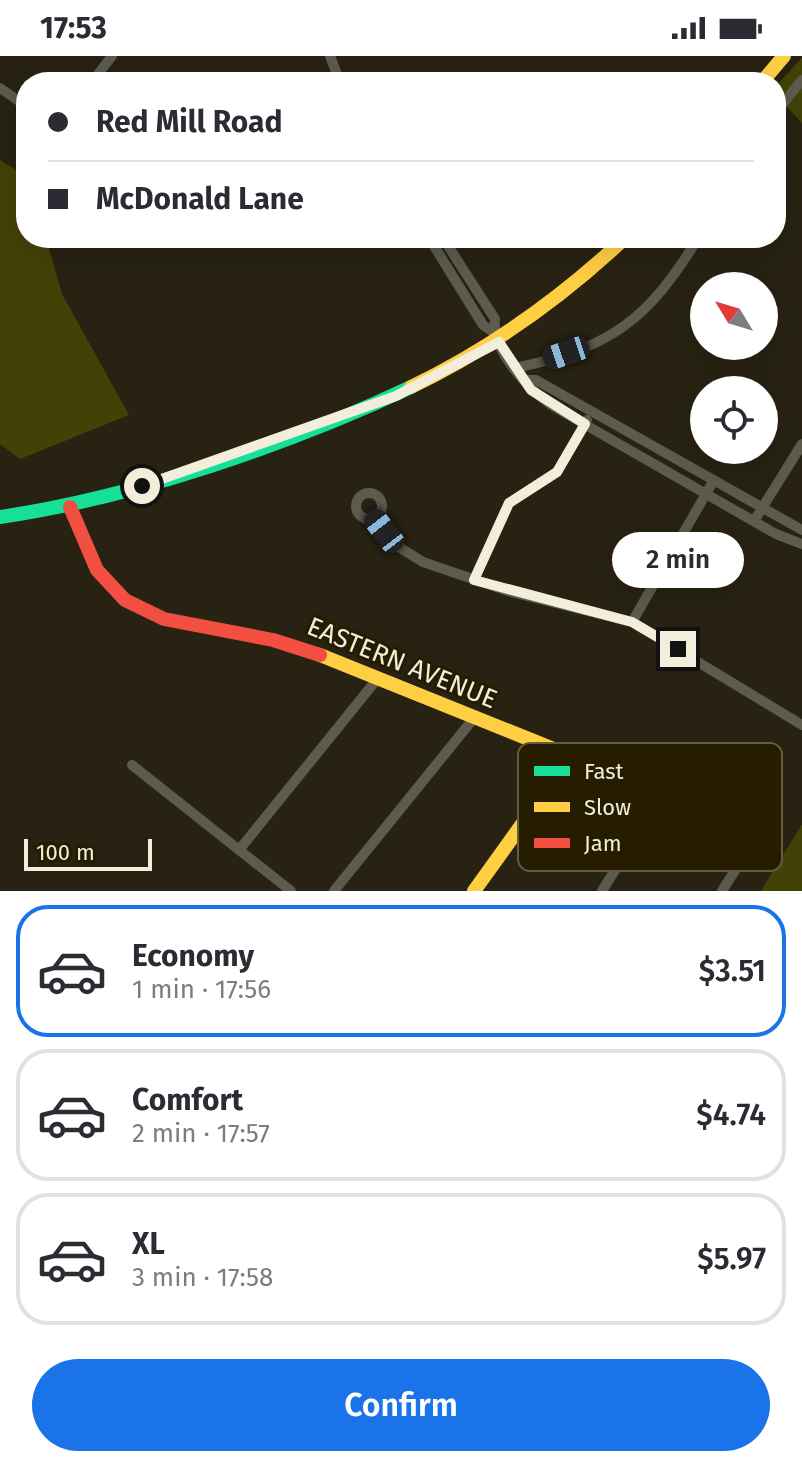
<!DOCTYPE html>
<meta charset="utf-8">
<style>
body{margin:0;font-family:"Fira Sans",sans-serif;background:#f2f2f3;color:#2b2b33;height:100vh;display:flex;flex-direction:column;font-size:30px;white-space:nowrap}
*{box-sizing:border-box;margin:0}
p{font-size:26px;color:#7c7c81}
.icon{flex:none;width:44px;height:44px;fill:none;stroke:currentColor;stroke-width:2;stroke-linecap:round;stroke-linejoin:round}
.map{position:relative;height:835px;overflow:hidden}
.panel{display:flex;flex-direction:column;background:#fff;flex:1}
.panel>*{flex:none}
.banner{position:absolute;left:16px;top:16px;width:770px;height:176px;border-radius:32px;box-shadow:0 8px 32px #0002;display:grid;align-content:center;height:176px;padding:0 32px;background:#fff}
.needle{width:52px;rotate:308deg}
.controls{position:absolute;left:690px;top:216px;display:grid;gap:16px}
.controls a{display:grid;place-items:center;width:88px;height:88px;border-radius:50%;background:#fff;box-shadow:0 8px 32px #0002;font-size:40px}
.scale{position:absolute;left:24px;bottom:20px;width:128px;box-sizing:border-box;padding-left:8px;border:4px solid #f3eddc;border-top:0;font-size:22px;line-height:28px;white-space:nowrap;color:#f3eddc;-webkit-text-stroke:6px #261d00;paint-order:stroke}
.end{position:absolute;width:36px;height:36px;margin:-18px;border:10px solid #f3eddc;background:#111;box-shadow:0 0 0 4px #111}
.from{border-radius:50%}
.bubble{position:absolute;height:56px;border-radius:28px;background:#fff;box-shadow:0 8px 32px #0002;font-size:26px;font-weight:600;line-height:56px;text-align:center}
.car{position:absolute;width:24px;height:48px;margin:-24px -12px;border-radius:10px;box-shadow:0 0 6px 2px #0007;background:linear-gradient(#222 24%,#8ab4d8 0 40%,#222 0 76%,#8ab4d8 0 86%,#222 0)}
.banner b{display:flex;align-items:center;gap:28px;height:76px;font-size:30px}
.banner b+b{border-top:2px solid #e1e1e2}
.banner i{width:20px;height:20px;background:#2b2b33}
ul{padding:14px 0 0;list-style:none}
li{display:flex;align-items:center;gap:24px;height:132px;margin:0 16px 12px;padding:0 16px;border:4px solid #e1e1e2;border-radius:32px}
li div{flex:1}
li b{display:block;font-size:30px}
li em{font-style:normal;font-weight:600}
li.on{border-color:#1a73e8}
li>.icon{width:72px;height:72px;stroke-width:1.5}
.action{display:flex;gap:16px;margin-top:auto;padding:16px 32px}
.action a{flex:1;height:92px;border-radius:48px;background:#1a73e8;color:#fff;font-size:32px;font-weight:600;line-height:92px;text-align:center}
.status{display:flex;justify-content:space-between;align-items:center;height:56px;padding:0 40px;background:#fff;direction:ltr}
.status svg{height:22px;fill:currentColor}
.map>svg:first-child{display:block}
.green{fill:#424207}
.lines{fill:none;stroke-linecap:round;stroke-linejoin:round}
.street{stroke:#5d5a4e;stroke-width:10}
.fast{stroke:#16e098;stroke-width:14}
.slow{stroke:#ffcf43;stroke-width:14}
.jam{stroke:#f24e42;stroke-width:14}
.route{stroke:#f3eddc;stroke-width:10}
.labels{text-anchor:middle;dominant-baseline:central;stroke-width:6;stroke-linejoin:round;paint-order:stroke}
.street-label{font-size:26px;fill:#f3eddc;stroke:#261d00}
.key{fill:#261d00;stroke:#645b42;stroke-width:2}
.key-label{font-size:22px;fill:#f3eddc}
</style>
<div class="status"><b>17:53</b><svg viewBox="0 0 49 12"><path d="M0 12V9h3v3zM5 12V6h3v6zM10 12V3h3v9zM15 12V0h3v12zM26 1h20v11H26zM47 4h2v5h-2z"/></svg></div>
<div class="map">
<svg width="802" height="835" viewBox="0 0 802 835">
<rect width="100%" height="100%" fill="#272211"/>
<g class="green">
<path d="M802 2V67L776 39V30Z"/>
<path d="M0 104 26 120V182H46L62 238 129 359 20 403 0 388Z"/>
<path d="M802 768V835H761Z"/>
</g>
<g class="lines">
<g class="street">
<path d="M330 0 340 26"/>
<path d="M92 26 112 0"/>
<path d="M0 32 26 50"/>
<path d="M776 56 802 24"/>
<path d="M429 182 483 269 493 276"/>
<path d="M443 182 495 263C491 295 528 332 551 349L776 478 802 488"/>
<path d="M515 312C611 292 648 264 698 182"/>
<path d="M525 324H536L802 474"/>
<circle cx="369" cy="450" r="13"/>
<path d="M374 463 394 488 423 506 511 536 632 566 802 669"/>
<path d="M754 465 802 388"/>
<path d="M474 524 509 447 557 416 587 364"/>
<path d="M632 566 714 424"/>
<path d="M571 700 746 770 754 779 753 786 722 835"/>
<path d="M132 709 291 835"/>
<path d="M239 794 378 622"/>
<path d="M334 835 474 662"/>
<path d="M602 835 664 736"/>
</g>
<path class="fast" d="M0 461C132 442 290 388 411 331"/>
<g class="slow">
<path d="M762 26 784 0"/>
<path d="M411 331C492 292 560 243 625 182"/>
<path d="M320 599 571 700 474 835"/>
</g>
<path class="jam" d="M70 451 97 514 125 544 164 563 273 584 320 599"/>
</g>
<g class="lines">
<path class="route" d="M142 430 396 340 499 286 531 334 585 368 557 416 509 447 474 524 632 566 678 593"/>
</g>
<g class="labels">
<g class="street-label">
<text transform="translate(402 607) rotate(22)">EASTERN AVENUE</text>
</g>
</g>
<rect x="518" y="687" width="264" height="128" rx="12" class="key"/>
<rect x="534" y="710" width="36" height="10" fill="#16e098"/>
<rect x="534" y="746" width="36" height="10" fill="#ffcf43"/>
<rect x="534" y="782" width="36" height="10" fill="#f24e42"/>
<g class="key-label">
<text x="584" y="723">Fast</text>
<text x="584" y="759">Slow</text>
<text x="584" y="795">Jam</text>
</g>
</svg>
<div class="controls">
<a><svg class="needle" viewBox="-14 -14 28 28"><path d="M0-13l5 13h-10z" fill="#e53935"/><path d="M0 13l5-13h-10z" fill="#7c7c81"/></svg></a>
<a><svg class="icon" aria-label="locate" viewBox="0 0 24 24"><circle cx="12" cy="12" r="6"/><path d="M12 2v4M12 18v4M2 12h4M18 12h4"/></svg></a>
</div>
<div class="scale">100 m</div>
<i class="end from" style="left:142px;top:430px"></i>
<i class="end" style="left:678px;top:593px"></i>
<div class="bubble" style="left:612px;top:476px;width:132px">2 min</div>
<i class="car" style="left:566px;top:297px;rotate:251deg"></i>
<i class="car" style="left:384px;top:475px;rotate:322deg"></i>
<div class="banner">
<b><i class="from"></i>Red Mill Road</b>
<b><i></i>McDonald Lane</b>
</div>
</div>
<section class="panel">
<ul>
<li class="on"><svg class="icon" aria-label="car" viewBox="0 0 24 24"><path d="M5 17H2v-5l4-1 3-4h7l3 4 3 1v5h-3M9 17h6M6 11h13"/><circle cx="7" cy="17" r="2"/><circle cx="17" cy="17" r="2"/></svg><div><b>Economy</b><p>1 min · 17:56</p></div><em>$3.51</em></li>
<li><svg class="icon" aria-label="car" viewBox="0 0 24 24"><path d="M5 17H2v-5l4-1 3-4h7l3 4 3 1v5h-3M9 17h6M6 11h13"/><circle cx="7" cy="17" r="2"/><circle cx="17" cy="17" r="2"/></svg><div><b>Comfort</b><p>2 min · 17:57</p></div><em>$4.74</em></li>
<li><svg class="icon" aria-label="car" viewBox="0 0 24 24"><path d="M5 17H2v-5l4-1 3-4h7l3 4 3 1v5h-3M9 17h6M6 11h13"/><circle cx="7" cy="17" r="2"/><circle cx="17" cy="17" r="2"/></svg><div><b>XL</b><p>3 min · 17:58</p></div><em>$5.97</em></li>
</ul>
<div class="action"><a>Confirm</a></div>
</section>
